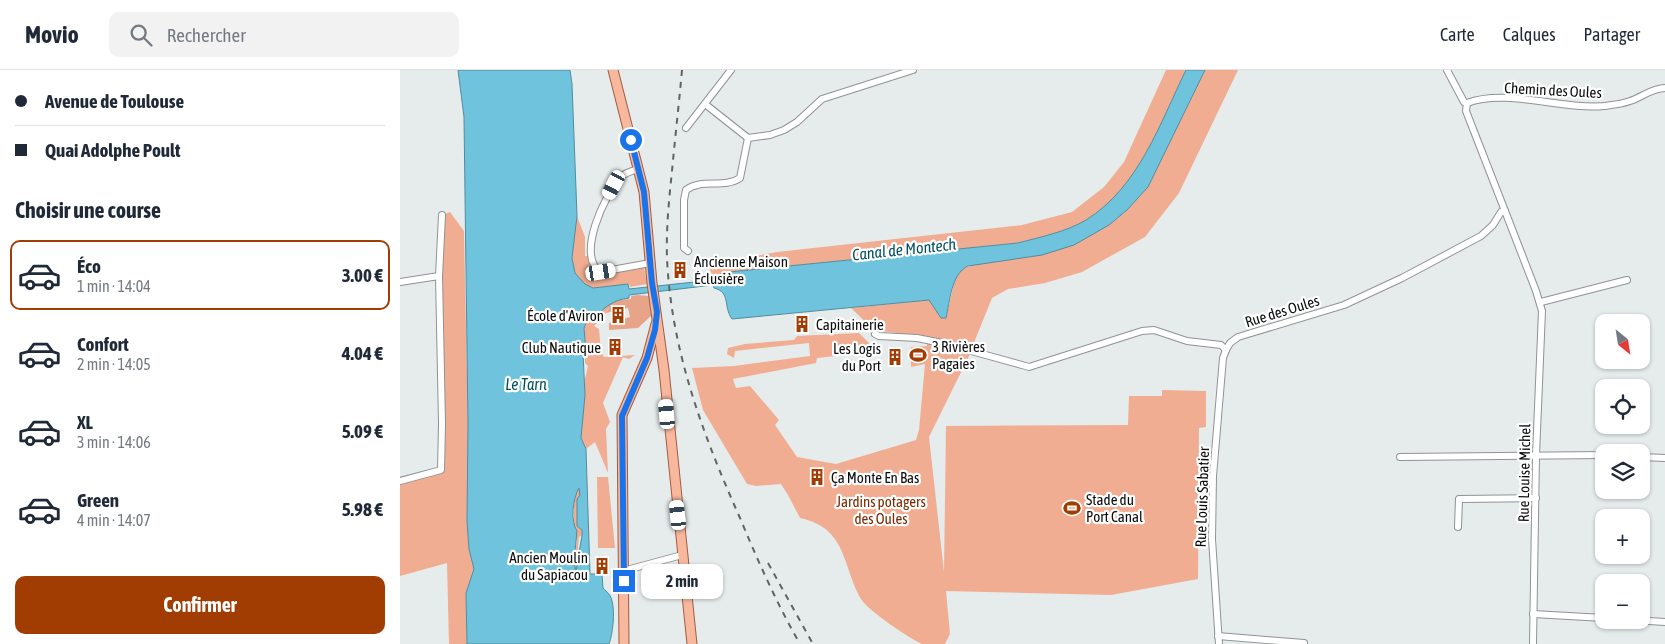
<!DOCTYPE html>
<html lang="fr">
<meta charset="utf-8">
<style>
body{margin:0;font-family:"Asap Condensed",sans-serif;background:#f2f2f3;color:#1f2937;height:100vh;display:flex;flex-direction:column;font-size:19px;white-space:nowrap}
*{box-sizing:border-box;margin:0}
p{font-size:16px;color:#747a83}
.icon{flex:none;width:28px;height:28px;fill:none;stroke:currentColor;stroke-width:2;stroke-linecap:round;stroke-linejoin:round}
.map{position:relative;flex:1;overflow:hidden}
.sheet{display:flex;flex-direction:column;background:#fff;width:400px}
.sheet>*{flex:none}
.guide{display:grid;align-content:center;height:110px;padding:0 15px;background:#fff}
.needle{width:32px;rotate:150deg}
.fabs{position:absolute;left:1195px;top:244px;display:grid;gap:10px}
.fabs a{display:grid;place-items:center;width:55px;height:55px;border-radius:10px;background:#fff;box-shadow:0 1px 4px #0004;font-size:25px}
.end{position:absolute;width:22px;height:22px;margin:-11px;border:6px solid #1a73e8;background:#fff;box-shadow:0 0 0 2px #fff}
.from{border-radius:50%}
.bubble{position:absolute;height:35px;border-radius:10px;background:#fff;box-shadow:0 1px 4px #0004;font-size:16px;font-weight:700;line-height:35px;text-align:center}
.car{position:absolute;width:15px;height:30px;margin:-15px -8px;border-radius:6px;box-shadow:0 0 4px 1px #0007;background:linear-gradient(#fff 24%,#345 0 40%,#fff 0 76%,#345 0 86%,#fff 0)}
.guide b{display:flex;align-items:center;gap:18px;height:48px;font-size:19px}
.guide b+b{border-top:1px solid #e0e1e3}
.guide i{width:12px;height:12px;background:#1f2937}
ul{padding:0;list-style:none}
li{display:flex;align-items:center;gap:15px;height:70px;margin:0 10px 8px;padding:0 5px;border:2px solid transparent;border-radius:10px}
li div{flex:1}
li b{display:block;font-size:19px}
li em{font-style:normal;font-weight:700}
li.active{border-color:#a13d03}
li>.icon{width:45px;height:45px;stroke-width:1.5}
h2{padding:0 15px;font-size:22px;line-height:60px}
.cta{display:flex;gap:10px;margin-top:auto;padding:10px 15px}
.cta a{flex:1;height:58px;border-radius:10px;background:#a13d03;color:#fff;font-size:20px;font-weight:700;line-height:58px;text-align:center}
header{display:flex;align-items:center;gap:30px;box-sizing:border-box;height:70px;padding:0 25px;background:#fff;border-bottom:1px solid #e0e1e3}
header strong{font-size:24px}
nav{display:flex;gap:28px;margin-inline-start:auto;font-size:18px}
.search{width:350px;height:45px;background:#f2f2f3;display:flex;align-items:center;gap:12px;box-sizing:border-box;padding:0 18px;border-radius:10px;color:#747a83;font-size:19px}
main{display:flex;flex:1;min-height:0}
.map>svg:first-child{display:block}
.green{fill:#f1ad91}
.forest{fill:#e8a488}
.water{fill:#6fc3dd;stroke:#518c9f;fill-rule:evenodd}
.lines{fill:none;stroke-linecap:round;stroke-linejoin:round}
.minor-casing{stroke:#8f9394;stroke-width:8}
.major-casing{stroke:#a05d41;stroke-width:11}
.minor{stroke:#fff;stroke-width:6}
.major{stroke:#f7b89e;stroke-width:9}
.rail{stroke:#616364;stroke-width:2;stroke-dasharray:6 6;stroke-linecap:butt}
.route{stroke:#1a73e8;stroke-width:6}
.labels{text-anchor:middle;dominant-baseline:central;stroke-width:4.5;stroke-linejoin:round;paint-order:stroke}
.street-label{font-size:15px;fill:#0b0c0d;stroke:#fff}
.poi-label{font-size:15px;fill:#0b0c0d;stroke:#fff;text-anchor:start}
.park-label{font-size:15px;fill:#792a00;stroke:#fff}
.water-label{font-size:16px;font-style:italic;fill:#045163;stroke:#fff}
</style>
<header>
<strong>Movio</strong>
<div class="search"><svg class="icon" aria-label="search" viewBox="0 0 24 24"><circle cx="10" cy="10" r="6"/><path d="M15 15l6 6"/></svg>Rechercher</div>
<nav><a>Carte</a><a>Calques</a><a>Partager</a></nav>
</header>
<main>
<section class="sheet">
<div class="guide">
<b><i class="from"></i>Avenue de Toulouse</b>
<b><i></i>Quai Adolphe Poult</b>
</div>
<h2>Choisir une course</h2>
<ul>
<li class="active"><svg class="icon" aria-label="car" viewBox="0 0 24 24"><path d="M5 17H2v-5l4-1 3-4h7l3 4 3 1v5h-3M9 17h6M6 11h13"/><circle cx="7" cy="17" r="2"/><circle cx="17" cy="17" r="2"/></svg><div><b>Éco</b><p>1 min · 14:04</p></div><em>3.00 €</em></li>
<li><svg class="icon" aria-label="car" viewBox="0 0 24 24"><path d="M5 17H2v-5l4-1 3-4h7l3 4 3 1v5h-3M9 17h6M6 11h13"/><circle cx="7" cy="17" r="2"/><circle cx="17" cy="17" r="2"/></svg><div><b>Confort</b><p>2 min · 14:05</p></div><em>4.04 €</em></li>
<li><svg class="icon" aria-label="car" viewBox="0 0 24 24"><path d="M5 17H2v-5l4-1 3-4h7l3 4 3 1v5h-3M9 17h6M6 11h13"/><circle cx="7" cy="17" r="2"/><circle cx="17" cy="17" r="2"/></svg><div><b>XL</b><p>3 min · 14:06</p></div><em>5.09 €</em></li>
<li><svg class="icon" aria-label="car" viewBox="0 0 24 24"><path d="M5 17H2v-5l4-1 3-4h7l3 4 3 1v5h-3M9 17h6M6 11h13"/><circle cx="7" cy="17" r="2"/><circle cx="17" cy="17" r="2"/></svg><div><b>Green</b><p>4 min · 14:07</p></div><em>5.98 €</em></li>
</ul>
<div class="cta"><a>Confirmer</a></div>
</section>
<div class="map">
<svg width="1265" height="574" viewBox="0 0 1265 574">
<rect width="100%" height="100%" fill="#e6ebec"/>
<g class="green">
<path d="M766 0H786C760 54 739 117 686 150 666 162 640 167 618 173L329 202 312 207 309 195 377 182 622 155 672 142 704 117 724 92Z"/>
<path d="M805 0H838L779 123 745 167 682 202 645 213 608 219 592 228 571 280 520 266 474 260 451 238 529 230 541 248H546L556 205 561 199 709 155 727 140 748 117Z"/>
<path d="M50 142 64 161 68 354 67 451 69 479 74 499 66 523 67 574H49L47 493 0 506V411L41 400 42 145Z"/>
<path d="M177 146 185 167V186H188L190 196 196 204V207L203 209 214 207V202L244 197 247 214 230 217 229 214C221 216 197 220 190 217 162 207 175 166 177 146Z"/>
<path d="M207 236 209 238 206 243 194 256 199 259 201 282 204 287 235 285 229 289 223 287 203 333 210 352 206 359 208 403 195 372 186 379 181 368 185 309 188 296 185 293 184 258 188 249H192Z"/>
<path d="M459 263 470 274 472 282 417 288 416 293 333 309 336 318 350 316 379 350 375 355 397 387 436 394 516 370 519 360 525 294 511 297V277L527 276V270L571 282 529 367 544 502 546 356 728 355 729 326H762V320L806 321V357L799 358 798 509 711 525 546 521 550 564 545 574C538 574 528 574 522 574 510 569 466 539 461 529 442 495 447 458 400 448L388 425 381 414 356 416 347 414 303 340 292 298 334 296 410 286 409 273 335 281 334 288 327 284 328 278 345 274 394 270 397 266Z"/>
<path d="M197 407H208L215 478H198Z"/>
<path d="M178 418 180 419 182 465 179 467 176 501 174 492 177 470 174 456V427Z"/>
</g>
<path class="forest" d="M238 225 249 226 252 245 238 258 209 260V253L230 247 228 238 206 243 209 238 207 236 216 230 231 229V226Z"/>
<path class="water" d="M58 0H170L172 14 177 146 172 188 175 203 185 214 193 218 228 214 229 219 313 210V206L329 202 618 173C640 167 666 162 686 150 739 117 760 53 786 0H805L748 117 727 140 709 155 674 175 642 185 568 196C551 204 550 231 546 248H541L529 230 332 249C323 237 331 222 314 218L313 215 229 225V228C221 229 215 231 209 235 202 239 196 248 188 249L184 258 186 282 183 283 185 325 181 368 186 379 190 504H202L203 518C207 522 211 525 212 531 215 541 213 564 209 574H67L66 523 74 499 69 479 67 451 68 354 64 47ZM179 418 180 425 177 429V456L182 460V465L176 501 174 492 177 461C170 451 173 428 179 418Z"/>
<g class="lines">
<g class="minor-casing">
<g id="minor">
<path d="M1067 33C1107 18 1162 40 1204 36 1212 35 1222 34 1230 31 1242 27 1252 18 1265 18"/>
<path d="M305 34 348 68 370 65 384 60 397 52 422 29 513 0"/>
<path d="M286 58 331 0"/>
<path d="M238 99C232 101 226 102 221 107 205 123 175 188 201 202L250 193"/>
<path d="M1105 141 1136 221 1142 241 1136 385 1133 574"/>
<path d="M288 181 284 178V130L286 120C302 108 324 119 340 108L348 68"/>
<path d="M0 212 39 206"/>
<path d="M1141 232 1227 210"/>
<path d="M475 264 479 266 517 268 542 273 629 297 742 261 754 260 787 271 821 275 826 280 830 273 838 267 944 235 1002 208 1081 166 1093 155 1101 142 1105 141 1066 41 1067 33 1064 32 1047 0"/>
<path d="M1000 387 1204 385"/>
<path d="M1241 387 1265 388"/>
<path d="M0 411 41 400 42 354 39 206 42 145"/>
<path d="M1058 457 1059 429 1136 428"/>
<path d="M223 501 282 485"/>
<path d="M1133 544 1204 548"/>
<path d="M1233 550 1265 552"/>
<path d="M818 566 904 573"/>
<path d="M819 574 812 469 813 406 823 288 826 280"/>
</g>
</g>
<g class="major-casing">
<g id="major">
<path d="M213 0 244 122 252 213 264 300 292 574"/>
<path d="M224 574 222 345 247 288 256 254"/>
</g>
</g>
<use href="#minor" class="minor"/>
<use href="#major" class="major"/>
<g class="rail">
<path d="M282 0C279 34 275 68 272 101 269 130 266 159 267 188 271 280 303 365 340 448 358 491 377 534 400 574"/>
<path d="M368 493 413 574"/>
</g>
</g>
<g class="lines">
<path class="route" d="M224 511 222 346 247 288 255 260 257 242 252 213 244 122 231 70"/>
</g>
<defs>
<g id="building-bare" transform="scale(1.35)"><path d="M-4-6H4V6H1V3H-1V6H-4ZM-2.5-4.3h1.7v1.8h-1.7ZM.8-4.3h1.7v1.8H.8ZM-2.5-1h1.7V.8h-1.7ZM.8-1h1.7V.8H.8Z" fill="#a13d03" stroke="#fff" stroke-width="2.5" paint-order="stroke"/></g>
<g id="stadium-bare" transform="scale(1.35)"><path d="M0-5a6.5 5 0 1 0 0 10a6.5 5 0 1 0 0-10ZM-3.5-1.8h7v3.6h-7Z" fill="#a13d03" stroke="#fff" stroke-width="2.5" paint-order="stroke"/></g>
</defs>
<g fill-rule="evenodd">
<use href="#building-bare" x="280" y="200"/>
<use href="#building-bare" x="218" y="245"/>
<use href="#building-bare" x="402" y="254"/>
<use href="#building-bare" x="215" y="277"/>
<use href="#stadium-bare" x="518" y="285"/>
<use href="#building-bare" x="495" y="287"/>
<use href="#building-bare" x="417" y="407"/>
<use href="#stadium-bare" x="672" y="438"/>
<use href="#building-bare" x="202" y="496"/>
</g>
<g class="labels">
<g class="street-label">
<text transform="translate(1153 20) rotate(3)">Chemin des Oules</text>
<text transform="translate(882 241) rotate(-17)">Rue des Oules</text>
<text transform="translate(1124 403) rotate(-89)">Rue Louise Michel</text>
<text transform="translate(802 427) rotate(-88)">Rue Louis Sabatier</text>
</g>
<g class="poi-label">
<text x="294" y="191">Ancienne Maison<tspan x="294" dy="17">Éclusière</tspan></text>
<text x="204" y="245" text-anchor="end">École d'Aviron</text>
<text x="416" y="254">Capitainerie</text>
<text x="532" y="276">3 Rivières<tspan x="532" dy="17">Pagaies</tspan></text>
<text x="201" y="277" text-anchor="end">Club Nautique</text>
<text x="481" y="278" text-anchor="end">Les Logis<tspan x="481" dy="17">du Port</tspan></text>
<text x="431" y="407">Ça Monte En Bas</text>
<text x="686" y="429">Stade du<tspan x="686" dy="17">Port Canal</tspan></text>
<text x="188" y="487" text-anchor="end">Ancien Moulin<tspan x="188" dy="17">du Sapiacou</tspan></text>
</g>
<g class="park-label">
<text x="481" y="431">Jardins potagers<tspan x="481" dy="17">des Oules</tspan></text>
</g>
<g class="water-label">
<text transform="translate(504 179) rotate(-6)">Canal de Montech</text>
<text x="126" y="314">Le Tarn</text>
</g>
</g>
</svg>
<div class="fabs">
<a><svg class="needle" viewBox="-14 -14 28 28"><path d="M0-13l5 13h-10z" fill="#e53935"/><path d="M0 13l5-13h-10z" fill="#747a83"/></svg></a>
<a><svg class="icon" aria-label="locate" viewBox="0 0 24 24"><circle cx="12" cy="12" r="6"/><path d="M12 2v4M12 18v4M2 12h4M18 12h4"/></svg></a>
<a><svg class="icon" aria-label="layers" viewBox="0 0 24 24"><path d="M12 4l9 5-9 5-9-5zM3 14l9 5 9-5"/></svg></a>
<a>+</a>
<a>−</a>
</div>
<i class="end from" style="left:231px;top:70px"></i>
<i class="end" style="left:224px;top:511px"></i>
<div class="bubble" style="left:241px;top:494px;width:82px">2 min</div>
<i class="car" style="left:214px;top:115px;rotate:208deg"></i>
<i class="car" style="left:201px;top:202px;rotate:81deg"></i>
<i class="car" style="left:267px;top:344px;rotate:355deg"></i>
<i class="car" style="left:278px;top:445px;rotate:354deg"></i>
</div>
</main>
